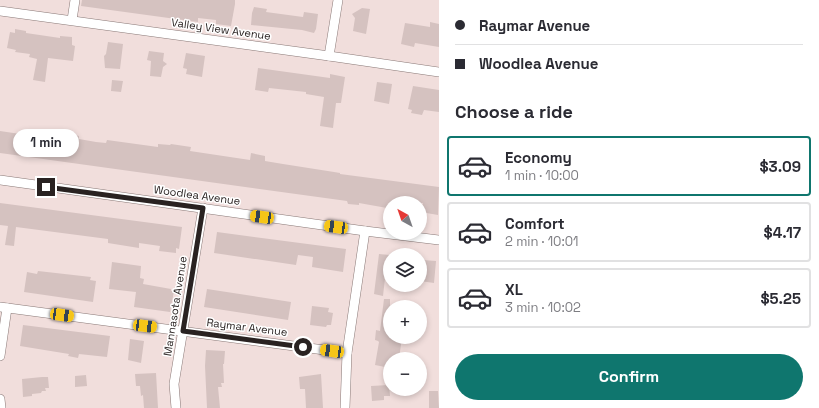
<!DOCTYPE html>
<meta charset="utf-8">
<style>
body{margin:0;font-family:"Space Grotesk",sans-serif;background:#f7f7f7;color:#2b2b33;height:100vh;display:flex;flex-direction:column;font-size:15px;white-space:nowrap}
*{box-sizing:border-box;margin:0}
p{font-size:13px;color:#7c7c81}
.icon{flex:none;width:22px;height:22px;fill:none;stroke:currentColor;stroke-width:2;stroke-linecap:round;stroke-linejoin:round}
.map{position:relative;flex:1;overflow:hidden}
.drawer{display:flex;flex-direction:column;background:#fff;width:380px}
.drawer>*{flex:none}
.guide{display:grid;align-content:center;height:88px;padding:0 16px;background:#fff}
.needle{width:26px;rotate:320deg}
.fabs{position:absolute;left:383px;top:196px;display:grid;gap:8px}
.fabs a{display:grid;place-items:center;width:44px;height:44px;border-radius:50%;background:#fff;box-shadow:0 2px 6px #0003;font-size:20px}
.end{position:absolute;width:18px;height:18px;margin:-9px;border:5px solid #292221;background:#fff;box-shadow:0 0 0 2px #fff}
.from{border-radius:50%}
.bubble{position:absolute;height:28px;border-radius:14px;background:#fff;box-shadow:0 2px 6px #0003;font-size:13px;font-weight:700;line-height:28px;text-align:center}
.car{position:absolute;width:12px;height:24px;margin:-12px -6px;border-radius:5px;box-shadow:0 0 3px 1px #0007;background:linear-gradient(#f5c518 24%,#345 0 40%,#f5c518 0 76%,#345 0 86%,#f5c518 0)}
.guide b{display:flex;align-items:center;gap:14px;height:38px;font-size:15px}
.guide b+b{border-top:1px solid #e1e1e2}
.guide i{width:10px;height:10px;background:#2b2b33}
ul{padding:0;list-style:none}
li{display:flex;align-items:center;gap:12px;height:60px;margin:0 8px 6px;padding:0 8px;border:2px solid #e1e1e2;border-radius:4px}
li div{flex:1}
li b{display:block;font-size:15px}
li em{font-style:normal;font-weight:700}
li.current{border-color:#0f766e}
li>.icon{width:36px;height:36px;stroke-width:1.5}
h2{padding:0 16px;font-size:18px;line-height:48px}
.cta{display:flex;gap:8px;margin-top:auto;padding:8px 16px}
.cta a{flex:1;height:46px;border-radius:24px;background:#0f766e;color:#fff;font-size:16px;font-weight:700;line-height:46px;text-align:center}
main{display:flex;flex:1;min-height:0}
.map>svg:first-child{display:block}
.building{fill:#d5c2c0}
.lines{fill:none;stroke-linecap:round;stroke-linejoin:round}
.street-casing{stroke:#897876;stroke-width:10}
.street{stroke:#fff;stroke-width:9}
.route{stroke:#292221;stroke-width:5}
.labels{text-anchor:middle;dominant-baseline:central;stroke-width:3;stroke-linejoin:round;paint-order:stroke}
.street-label{font-size:11px;fill:#292221;stroke:#fff}
</style>
<main>
<div class="map">
<svg width="439" height="408" viewBox="0 0 439 408">
<rect width="100%" height="100%" fill="#f1dedc"/>
<g class="building">
<path d="M82 0H235V4L231 26 216 24V20L198 18V22L81 6Z"/>
<path d="M254 7 267 9 266 12 303 17 304 12 318 14 316 29 314 33 302 30 251 25 252 13Z"/>
<path d="M362 8 370 9 366 34 353 31 355 18 352 14Z"/>
<path d="M430 22 439 24V47L415 43 414 47 401 44 405 23 430 27Z"/>
<path d="M15 29 26 31V33L60 38V36L72 37V45L75 46 73 61 48 58 45 82 33 80 37 59 29 57 30 54 15 52 16 50 7 48 10 32 15 33Z"/>
<path d="M108 42 123 44 120 69 105 68 104 56 106 54Z"/>
<path d="M149 51 164 53 163 61 167 64 163 67 161 77 150 76 151 61 147 60Z"/>
<path d="M186 53 205 56 202 77 186 74 187 69 183 68Z"/>
<path d="M258 68 330 78V74L345 77 341 103H336L333 128 320 126 324 97 306 94V92L269 88 268 92 255 90Z"/>
<path d="M112 80 123 81 121 92 111 91Z"/>
<path d="M377 82 392 84 389 104 374 101Z"/>
<path d="M413 86 439 90V112L424 110 422 115 411 113 412 110 408 109Z"/>
<path d="M48 129 75 133V135L79 136V139L96 142 106 143 107 140 158 147V144L170 145 171 144 191 147 190 151 250 160 251 153 265 156V161L283 164 334 172 340 173V174L439 187 438 215 421 212 423 203H388L387 208 359 203V205L348 204 347 201 0 153V131L47 138Z"/>
<path d="M0 203 182 227 179 249 176 248V253L159 251 160 246 139 243V248L108 243V239L16 227 14 246 5 245 8 226 0 225Z"/>
<path d="M217 232 346 249 343 272 312 267 313 257 298 255 296 265 214 253Z"/>
<path d="M379 254 390 255 387 278H385L383 296 374 294Z"/>
<path d="M423 260 436 261 434 283 420 281Z"/>
<path d="M112 262 141 266 140 278 144 279 143 284 171 289V291H174L170 312 134 307 136 292 109 289Z"/>
<path d="M38 271 91 277 90 280 96 281 93 302 24 292 27 272 37 274Z"/>
<path d="M207 289 291 302 288 320 204 307Z"/>
<path d="M384 299H390V337H402L399 359H390V368L375 365 379 342 378 341 375 340 376 330 380 331Z"/>
<path d="M312 306 329 308 328 312 333 313 331 325H327L326 327 310 325Z"/>
<path d="M23 325 110 336 107 357 79 354 78 358 68 356 69 354 20 346Z"/>
<path d="M130 339 144 341 141 363 128 360Z"/>
<path d="M206 350 225 351 224 364H223L224 383H221L222 387H218L220 408H207L205 366Z"/>
<path d="M156 373 158 408H144L143 395 141 396 140 386H136L135 374Z"/>
<path d="M321 374 323 408H306L305 389H300L299 377Z"/>
<path d="M86 375 87 386 75 387V376Z"/>
<path d="M42 377H48L49 388H45L46 391H42L41 393 32 394V396L23 397 22 379Z"/>
<path d="M389 385 390 396H384V400L372 401 371 386Z"/>
<path d="M429 391H438L439 408H429Z"/>
</g>
<g class="lines">
<g class="street-casing">
<g id="street">
<path d="M0 11 329 56 439 72"/>
<path d="M72 20 75 0"/>
<path d="M329 56 338 0"/>
<path d="M0 180 365 231 439 240"/>
<path d="M0 307 347 353"/>
<path d="M0 356 7 308"/>
<path d="M0 399 1 408"/>
<path d="M176 408 174 384 203 208"/>
<path d="M345 408 347 353 365 231"/>
</g>
</g>
<use href="#street" class="street"/>
</g>
<g class="lines">
<path class="route" d="M46 187 203 208 183 331 303 347"/>
</g>
<g class="labels">
<g class="street-label">
<text transform="translate(221 29) rotate(8)">Valley View Avenue</text>
<text transform="translate(197 195) rotate(8)">Woodlea Avenue</text>
<text transform="translate(175 306) rotate(-81)">Mannasota Avenue</text>
<text transform="translate(247 327) rotate(7)">Raymar Avenue</text>
</g>
</g>
</svg>
<div class="fabs">
<a><svg class="needle" viewBox="-14 -14 28 28"><path d="M0-13l5 13h-10z" fill="#e53935"/><path d="M0 13l5-13h-10z" fill="#7c7c81"/></svg></a>
<a><svg class="icon" aria-label="layers" viewBox="0 0 24 24"><path d="M12 4l9 5-9 5-9-5zM3 14l9 5 9-5"/></svg></a>
<a>+</a>
<a>−</a>
</div>
<i class="end from" style="left:303px;top:347px"></i>
<i class="end" style="left:46px;top:187px"></i>
<div class="bubble" style="left:13px;top:129px;width:66px">1 min</div>
<i class="car" style="left:262px;top:217px;rotate:278deg"></i>
<i class="car" style="left:336px;top:227px;rotate:278deg"></i>
<i class="car" style="left:62px;top:315px;rotate:98deg"></i>
<i class="car" style="left:145px;top:326px;rotate:97deg"></i>
<i class="car" style="left:332px;top:351px;rotate:278deg"></i>
</div>
<section class="drawer">
<div class="guide">
<b><i class="from"></i>Raymar Avenue</b>
<b><i></i>Woodlea Avenue</b>
</div>
<h2>Choose a ride</h2>
<ul>
<li class="current"><svg class="icon" aria-label="car" viewBox="0 0 24 24"><path d="M5 17H2v-5l4-1 3-4h7l3 4 3 1v5h-3M9 17h6M6 11h13"/><circle cx="7" cy="17" r="2"/><circle cx="17" cy="17" r="2"/></svg><div><b>Economy</b><p>1 min · 10:00</p></div><em>$3.09</em></li>
<li><svg class="icon" aria-label="car" viewBox="0 0 24 24"><path d="M5 17H2v-5l4-1 3-4h7l3 4 3 1v5h-3M9 17h6M6 11h13"/><circle cx="7" cy="17" r="2"/><circle cx="17" cy="17" r="2"/></svg><div><b>Comfort</b><p>2 min · 10:01</p></div><em>$4.17</em></li>
<li><svg class="icon" aria-label="car" viewBox="0 0 24 24"><path d="M5 17H2v-5l4-1 3-4h7l3 4 3 1v5h-3M9 17h6M6 11h13"/><circle cx="7" cy="17" r="2"/><circle cx="17" cy="17" r="2"/></svg><div><b>XL</b><p>3 min · 10:02</p></div><em>$5.25</em></li>
</ul>
<div class="cta"><a>Confirm</a></div>
</section>
</main>
